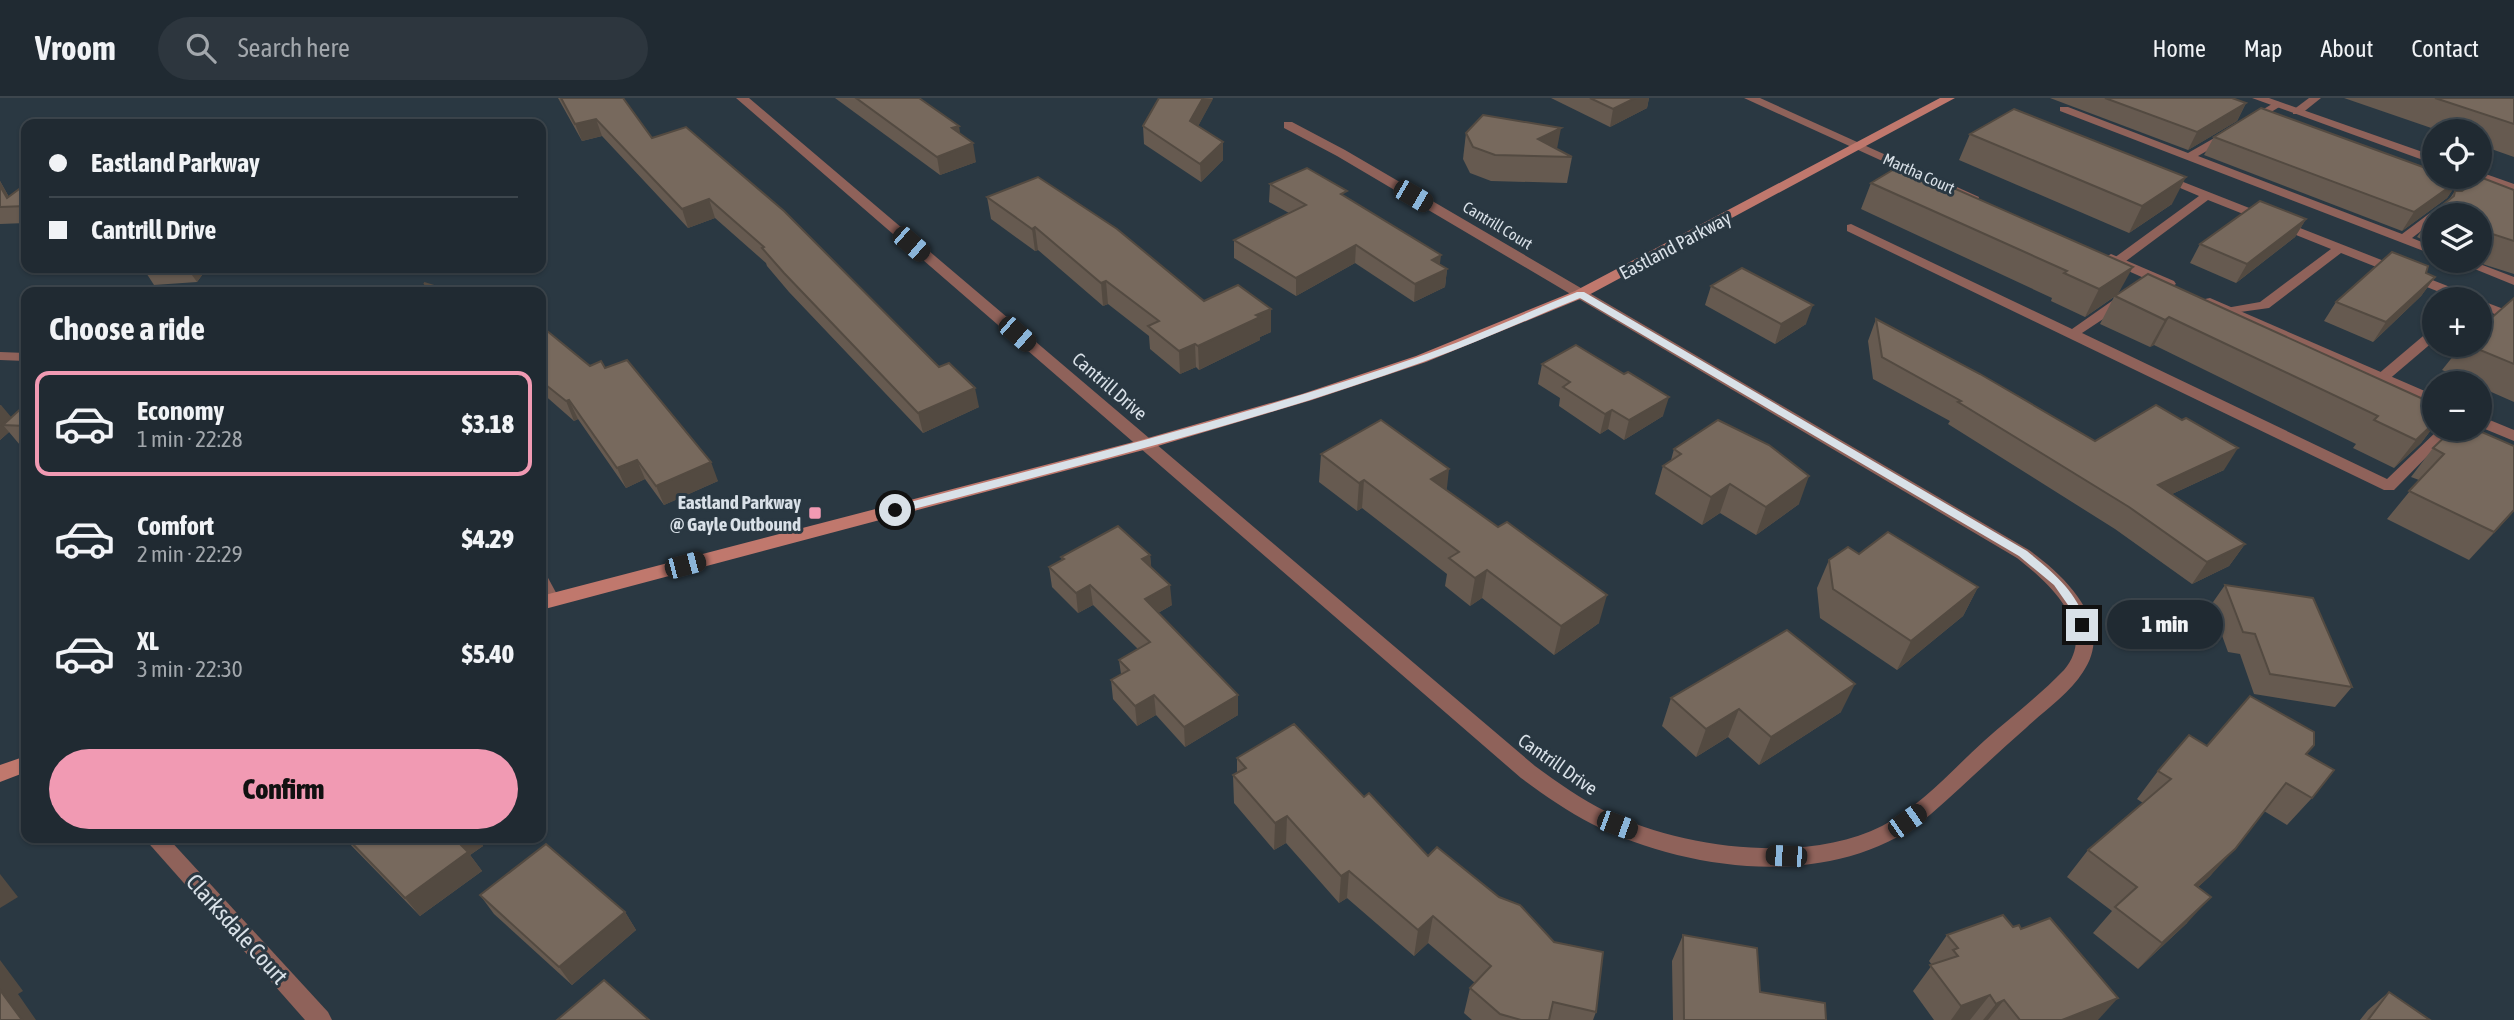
<!DOCTYPE html>
<meta charset="utf-8">
<style>
body{margin:0;font-family:"Asap Condensed",sans-serif;background:#2d363e;color:#f1f3f6;height:100vh;display:flex;flex-direction:column;font-size:26px;white-space:nowrap}
*{box-sizing:border-box;margin:0}
p{font-size:23px;color:#a2a7ac}
.icon{flex:none;width:38px;height:38px;fill:none;stroke:currentColor;stroke-width:2;stroke-linecap:round;stroke-linejoin:round}
.map{position:relative;flex:1;overflow:hidden}
.panel{position:absolute;left:21px;top:189px;width:525px;height:556px;display:flex;flex-direction:column;background:#202a32;border-radius:14px;box-shadow:0 2px 5px #0004,0 0 0 2px #3d464d}
.panel>*{flex:none}
.top-card{position:absolute;left:21px;top:21px;width:525px;height:154px;border-radius:14px;box-shadow:0 2px 5px #0004,0 0 0 2px #3d464d;display:grid;align-content:center;height:154px;padding:0 28px;background:#202a32}
.tools{position:absolute;left:2422px;top:21px;display:grid;gap:14px}
.tools a{display:grid;place-items:center;width:70px;height:70px;border-radius:50%;background:#202a32;box-shadow:0 2px 5px #0004,0 0 0 2px #3d464d;font-size:35px}
.end{position:absolute;width:32px;height:32px;margin:-16px;border:9px solid #d9e1e8;background:#111;box-shadow:0 0 0 4px #111}
.from{border-radius:50%}
.bubble{position:absolute;height:49px;border-radius:24px;background:#202a32;box-shadow:0 2px 5px #0004,0 0 0 2px #3d464d;font-size:23px;font-weight:800;line-height:49px;text-align:center}
.car{position:absolute;width:21px;height:42px;margin:-21px -10px;border-radius:9px;box-shadow:0 0 5px 2px #0007;background:linear-gradient(#222 24%,#8ab4d8 0 40%,#222 0 76%,#8ab4d8 0 86%,#222 0)}
.top-card b{display:flex;align-items:center;gap:24px;height:66px;font-size:26px}
.top-card b+b{border-top:2px solid #3d464d}
.top-card i{width:18px;height:18px;background:#f1f3f6}
ul{padding:0;list-style:none}
li{display:flex;align-items:center;gap:21px;height:105px;margin:0 14px 10px;padding:0 14px;border:4px solid transparent;border-radius:14px}
li div{flex:1}
li b{display:block;font-size:26px}
li em{font-style:normal;font-weight:800}
li.current{border-color:#f19ab3}
li>.icon{width:63px;height:63px;stroke-width:1.5}
h2{padding:0 28px;font-size:32px;line-height:84px}
.cta{display:flex;gap:14px;margin-top:auto;padding:14px 28px}
.cta a{flex:1;height:80px;border-radius:42px;background:#f19ab3;color:#111;font-size:28px;font-weight:800;line-height:80px;text-align:center}
header{display:flex;align-items:center;gap:42px;box-sizing:border-box;height:98px;padding:0 35px;background:#202a32;border-bottom:2px solid #3d464d}
header strong{font-size:33px}
nav{display:flex;gap:38px;margin-inline-start:auto;font-size:24px}
.search{width:490px;height:63px;background:#2d363e;display:flex;align-items:center;gap:18px;box-sizing:border-box;padding:0 24px;border-radius:38px;color:#a2a7ac;font-size:26px}
.map>svg:first-child{display:block}
.lines{fill:none;stroke-linecap:round;stroke-linejoin:round}
.lane{fill:#8f625a;fill-rule:evenodd}
.street{fill:#8f625a;fill-rule:evenodd}
.secondary{fill:#c0786d;fill-rule:evenodd}
.wall{fill:#665a50}
.shaded-wall{fill:#534a41}
.building{fill:#77695d;stroke:#534a41;stroke-width:2}
.route{fill:#d9e1e8}
.poi-dot{fill:#f19ab3;stroke:#2a3842;stroke-width:2.5}
.labels{text-anchor:middle;dominant-baseline:central;stroke-width:6;stroke-linejoin:round;paint-order:stroke}
.far-street-label{font-size:16px;fill:#d9e1e8;stroke:#2a3842}
.street-label{font-size:19px;fill:#d9e1e8;stroke:#2a3842}
.poi-label{font-size:19px;font-weight:bold;fill:#d9e1e8;stroke:#2a3842;text-anchor:end}
.near-street-label{font-size:23px;fill:#d9e1e8;stroke:#2a3842}
</style>
<header>
<strong>Vroom</strong>
<div class="search"><svg class="icon" aria-label="search" viewBox="0 0 24 24"><circle cx="10" cy="10" r="6"/><path d="M15 15l6 6"/></svg>Search here</div>
<nav><a>Home</a><a>Map</a><a>About</a><a>Contact</a></nav>
</header>
<div class="map">
<svg width="2514" height="922" viewBox="0 0 2514 922">
<rect width="100%" height="100%" fill="#2a3842"/>
<g class="lines">
<g class="lane">
<path d="M2309 0H2321L2301 16H2293V12Z"/>
<path d="M2277 3 2282 6 2281 8 2253 25 2244 23Z"/>
<path d="M2060 9H2068L2188 55 2223 35H2231V39L2198 58 2402 136 2430 115H2438L2439 117H2434V123L2412 140 2434 149V157L2060 13Z"/>
<path d="M2163 76 2473 198 2474 201H2457L2341 155 2269 210 2226 216V210L2260 204 2331 151 2208 102 2122 166H2114V160L2199 98 2159 81 2157 79Z"/>
<path d="M1851 126 2072 231 2119 198H2129V204L2082 235 2387 381 2439 331H2454L2394 392H2384L1847 133V127Z"/>
<path d="M2455 163H2472L2514 179V187Z"/>
<path d="M2480 202 2514 215V224L2480 210Z"/>
<path d="M2434 232V243L2387 283H2377L2375 280 2377 277 2429 233Z"/>
</g>
<g class="street">
<path d="M736 0H749L1535 668C1558 685 1581 701 1607 714 1682 750 1805 767 1882 728 1921 708 1952 672 1984 643 2011 619 2039 598 2064 572 2099 530 2049 485 2017 460L1337 58 1284 30V24H1292L1345 52 2029 452C2065 478 2116 526 2083 574 2069 596 2045 612 2026 630 1994 658 1963 688 1931 716 1840 793 1693 776 1592 726 1567 713 1544 697 1521 680Z"/>
<path d="M1744 0H1760L1979 99 1978 102H1968Z"/>
<path d="M2252 0H2269L2434 58V66Z"/>
<path d="M2480 74 2514 86V94L2476 81 2474 79H2480Z"/>
<path d="M2111 156 2174 183 2176 186 2169 190 2164 189 2106 163 2104 160Z"/>
<path d="M2210 200 2434 297V308L2205 207V201Z"/>
<path d="M0 254 26 255V263L0 262Z"/>
<path d="M2480 318 2514 332V343L2480 329Z"/>
<path d="M541 477 547 478 560 502 557 507H545L541 500Z"/>
<path d="M144 740H168L328 914 332 922H305Z"/>
</g>
<g class="secondary">
<path d="M1940 0H1955L1585 199 1426 264 1312 302 1151 350 541 512V498L1141 342 1302 296 1416 258 1575 193Z"/>
<path d="M26 658V674L0 684V667Z"/>
</g>
</g>
<g class="wall">
<path d="M558 0H623L652 40 979 309 923 335 789 194 767 168 766 165 715 120 688 130 602 38 582 43Z"/>
<path d="M835 0H919L960 36 976 64 940 77Z"/>
<path d="M1159 0H1213L1198 28 1223 62 1201 84 1144 46 1143 28Z"/>
<path d="M1551 0H1649L1647 10 1610 29Z"/>
<path d="M2050 0H2232L2246 5 2237 23 2188 52Z"/>
<path d="M2344 0H2514V59L2480 47V33H2440Z"/>
<path d="M1466 35 1557 51 1572 59 1567 85 1491 83 1470 75 1463 61Z"/>
<path d="M1970 36 2172 106 2129 135 1959 62Z"/>
<path d="M2214 39 2459 82 2447 100 2402 133 2204 57Z"/>
<path d="M0 83 9 99 26 86V125L0 126Z"/>
<path d="M1871 85 2118 196 2434 306V328L2421 345 2394 370 2353 350 2356 346 2154 247 2150 249 2100 226 2114 199 2085 219 2051 203 2052 200 1861 111Z"/>
<path d="M1270 86 1347 100 1447 171 1445 189 1414 204 1355 165 1296 198 1234 160V142L1289 115 1269 104Z"/>
<path d="M2514 92V176L2473 163H2480V117H2434V147L2417 139 2435 113 2448 103 2455 93Z"/>
<path d="M987 99 1204 203 1271 234 1260 239V242L1199 272 1196 269 1180 276 1150 251 1149 238 1108 206 1103 208 1038 152 1035 153 991 121Z"/>
<path d="M2306 121 2295 139 2236 185 2190 165 2200 146Z"/>
<path d="M143 170H207L197 184 154 187Z"/>
<path d="M2426 175 2435 179 2421 198 2373 244 2324 223 2336 204Z"/>
<path d="M424 185 454 194H428Z"/>
<path d="M1711 188 1806 226 1775 246 1705 207Z"/>
<path d="M2514 200V304L2480 289V285H2471L2442 272 2462 247H2480Z"/>
<path d="M1876 221 2095 343 2224 372 2172 396 2245 446 2229 468 2192 486 2115 431 1948 326 1950 323 1873 281 1868 243Z"/>
<path d="M541 228 590 268 605 270 718 383 664 407 645 381 626 390 578 321 574 323 541 294Z"/>
<path d="M1542 266 1663 318 1624 342 1608 331 1600 336 1559 308 1560 300 1538 286Z"/>
<path d="M26 306V347H20L9 334 0 342V307L11 320Z"/>
<path d="M2514 348V413L2469 462 2387 421 2419 382 2411 379 2433 350Z"/>
<path d="M1674 351 1799 406 1756 437 1720 415 1702 427 1655 396 1663 368 1671 362Z"/>
<path d="M1321 356 1446 392 1599 525 1554 557 1482 500 1470 508 1445 488 1447 476 1362 410 1357 413 1319 384Z"/>
<path d="M1859 456 1978 489 1963 518 1897 572 1820 520 1817 490 1829 462Z"/>
<path d="M1150 457 1151 470 1172 507 1158 515 1238 597V617L1185 649 1156 617 1137 628 1113 601 1111 582 1121 576 1119 562 1138 551 1093 507 1078 515 1052 489 1049 469 1062 462 1061 459Z"/>
<path d="M2225 487 2352 589 2335 609 2254 596 2240 556 2228 554 2211 507Z"/>
<path d="M1671 600 1841 614 1759 667 1728 639 1696 659 1662 628Z"/>
<path d="M2207 648 2306 656 2312 700 2287 727 2264 713 2210 778 2198 789 2187 825 2138 871 2093 835 2112 813 2067 779 2088 752 2143 705 2137 701 2158 673Z"/>
<path d="M1237 660 1364 699 1428 758 1596 914 1593 922H1472L1464 915 1470 890 1475 885 1428 845 1414 858 1347 800 1339 805 1286 745 1274 752 1234 705 1233 677 1237 675Z"/>
<path d="M344 740H477L483 748 470 757 482 773 420 818Z"/>
<path d="M480 797 625 814 636 832 572 887 494 816Z"/>
<path d="M2013 829 2098 922H1934L1913 893 1932 867 1929 863 1947 837Z"/>
<path d="M1683 837 1760 894 1826 922H1673L1672 863Z"/>
<path d="M2389 894 2430 922H2360L2368 912Z"/>
</g>
<g class="shaded-wall">
<path d="M1203 0 1213 1 1191 41 1190 23Z"/>
<path d="M1635 0H1649L1647 10 1610 29 1613 11Z"/>
<path d="M2246 5 2237 23 2188 52 2197 34Z"/>
<path d="M596 21 602 38 582 43 575 26Z"/>
<path d="M959 28 962 46 952 30Z"/>
<path d="M1561 30 1556 56 1538 41Z"/>
<path d="M1223 44V62L1201 84 1200 66Z"/>
<path d="M973 45 976 64 940 77 937 59Z"/>
<path d="M2186 79 2172 106 2129 135 2142 108Z"/>
<path d="M2459 82 2447 100 2402 133 2414 114Z"/>
<path d="M0 83 14 108 7 100 0 88Z"/>
<path d="M709 101 715 120 688 130 682 111Z"/>
<path d="M2306 121 2295 139 2236 185 2247 166Z"/>
<path d="M1035 129 1038 152 1035 153 1032 131Z"/>
<path d="M1356 147 1355 165 1296 198V180Z"/>
<path d="M1441 157 1439 174 1447 171 1445 189 1414 204 1415 186 1432 162Z"/>
<path d="M2133 169 2118 196 2085 219 2099 191Z"/>
<path d="M187 170H207L197 184Z"/>
<path d="M2435 179 2421 198 2373 244 2386 224Z"/>
<path d="M1106 183 1108 206 1103 208 1101 185Z"/>
<path d="M1813 207 1806 226 1775 246 1781 226Z"/>
<path d="M1271 211V234L1260 239V242L1199 272 1198 248 1256 217Z"/>
<path d="M2169 219 2154 247 2150 249 2165 222Z"/>
<path d="M1195 246 1196 269 1180 276 1179 253Z"/>
<path d="M975 290 979 309 923 335 918 315Z"/>
<path d="M1669 299 1663 318 1624 342 1629 322Z"/>
<path d="M569 302 578 321 574 323 566 303Z"/>
<path d="M0 307H1L17 326 3 327 9 334 0 342Z"/>
<path d="M1612 312 1608 331 1600 336 1605 316Z"/>
<path d="M2434 325V328L2421 345 2394 370 2416 342Z"/>
<path d="M2238 350 2224 372 2144 409 2158 387Z"/>
<path d="M637 362 645 381 626 390 617 370Z"/>
<path d="M711 364 718 383 664 407 656 388Z"/>
<path d="M1449 371 1446 399 1431 381Z"/>
<path d="M1809 378 1799 406 1756 437 1766 409Z"/>
<path d="M1364 382 1362 410 1357 413 1359 385Z"/>
<path d="M1730 386 1720 415 1702 427 1711 399Z"/>
<path d="M2514 412V413L2469 462Z"/>
<path d="M2245 446 2229 468 2192 486 2207 464Z"/>
<path d="M1150 457 1152 476 1142 461Z"/>
<path d="M1487 472 1482 500 1470 508 1475 480Z"/>
<path d="M1090 487 1093 507 1078 515 1076 495Z"/>
<path d="M1170 487 1172 507 1147 521 1145 501Z"/>
<path d="M1978 489 1963 518 1897 572 1911 543Z"/>
<path d="M1607 497 1599 525 1554 557 1561 528Z"/>
<path d="M1855 586 1841 614 1759 667 1771 639Z"/>
<path d="M1154 597 1156 617 1137 628 1135 608Z"/>
<path d="M1238 597V617L1185 649 1184 629Z"/>
<path d="M1739 611 1728 639 1696 659 1706 631Z"/>
<path d="M1287 718 1286 745 1274 752 1275 725Z"/>
<path d="M453 740H477L483 748 470 757 482 773 420 818 405 800Z"/>
<path d="M2235 751 2210 778 2171 814 2195 787Z"/>
<path d="M1349 773 1347 800 1339 805 1341 778Z"/>
<path d="M0 776 18 799 0 810Z"/>
<path d="M2211 799 2187 825 2138 871 2162 845Z"/>
<path d="M625 814 636 832 572 887 559 869Z"/>
<path d="M1433 818 1428 845 1414 858 1418 832Z"/>
<path d="M0 862 23 893 18 896 36 922H22L0 892Z"/>
<path d="M1990 897 1970 922H1951L1961 908Z"/>
<path d="M2118 900 2098 922H2062Z"/>
<path d="M2004 902 1988 922H1983L1996 906Z"/>
</g>
<g class="building">
<path d="M561 0H623L652 40 686 29 784 113 939 269 949 265 975 290 918 315 784 175 762 150 764 149 709 101 682 111 596 21 575 26Z"/>
<path d="M856 0H919L959 28 952 30 973 45 937 59Z"/>
<path d="M1159 0H1203L1190 23 1223 44 1200 66 1143 28Z"/>
<path d="M1590 0H1635L1613 11Z"/>
<path d="M2105 0H2232L2246 5 2197 34Z"/>
<path d="M2435 0H2514V26Z"/>
<path d="M2261 10 2434 73V79H2451L2459 82 2414 114 2214 39Z"/>
<path d="M2014 11 2186 79 2142 108 1970 36Z"/>
<path d="M1483 17 1561 30 1538 41 1572 59 1495 57 1473 49 1466 35Z"/>
<path d="M1901 67 2133 169 2099 191 2064 175 2067 173 1871 85Z"/>
<path d="M1307 70 1347 93 1341 96 1441 157 1432 162 1447 171 1415 186 1356 147 1296 180 1234 142 1306 107 1270 86Z"/>
<path d="M1038 79 1117 131 1204 203 1238 187 1271 211 1256 217 1260 219 1198 248 1195 246 1179 253 1148 228 1159 223 1106 183 1101 185 1035 129 1032 131 987 99Z"/>
<path d="M2480 79 2514 92V143L2480 132V117H2446L2435 113 2454 98 2455 93H2462Z"/>
<path d="M26 86V108L0 109V88L7 100Z"/>
<path d="M2260 103 2306 121 2247 166 2200 146Z"/>
<path d="M2392 154 2428 168 2426 175 2435 179 2386 224 2336 204Z"/>
<path d="M1742 170 1813 207 1781 226 1711 188Z"/>
<path d="M2148 176 2434 306V325L2416 342 2374 322 2378 318 2169 219 2165 222 2115 198Z"/>
<path d="M424 185 454 194H431L433 193Z"/>
<path d="M2514 200V266L2468 247H2480V230Z"/>
<path d="M1876 221 1980 276 2095 343 2156 307 2182 322 2186 320 2238 350 2158 387 2245 446 2207 464 2129 409 1958 304 1961 303 1882 259Z"/>
<path d="M541 228 590 268 601 263 605 270 627 262 711 364 656 388 637 362 617 370 569 302 566 303 541 283Z"/>
<path d="M1576 247 1624 276 1628 274 1669 299 1629 322 1612 312 1605 316 1563 289 1570 284 1542 266Z"/>
<path d="M26 306V328L3 327Z"/>
<path d="M1381 322 1449 371 1431 381 1498 429 1507 424 1607 497 1561 528 1487 472 1475 480 1449 460 1459 454 1364 382 1359 385 1321 356Z"/>
<path d="M1718 322 1769 347 1809 378 1766 409 1730 386 1711 399 1663 368 1681 356 1674 351Z"/>
<path d="M2453 331H2475L2514 348V412L2494 434 2409 393 2444 356 2433 350Z"/>
<path d="M1118 428 1150 457 1142 461 1170 487 1145 501 1238 597 1184 629 1154 597 1135 608 1111 582 1129 572 1119 562 1150 544 1090 487 1076 495 1049 469 1064 461 1061 459Z"/>
<path d="M1888 434 1978 489 1911 543 1833 491 1829 462 1848 449 1859 456Z"/>
<path d="M2225 487 2313 500 2352 589 2270 576 2255 536 2243 534Z"/>
<path d="M1787 532 1855 586 1771 639 1739 611 1706 631 1671 600Z"/>
<path d="M2250 598 2314 634V647L2306 656 2334 672 2312 700 2286 685 2235 751 2195 787 2211 799 2162 845 2115 809 2137 789 2088 752 2171 681 2158 673 2189 637 2207 648Z"/>
<path d="M1294 626 1364 699 1369 695 1428 758 1437 749 1499 799 1520 807 1554 844 1603 854 1596 914 1553 904 1549 922H1521L1500 916 1470 890 1491 868 1433 818 1418 832 1349 773 1341 778 1287 718 1275 725 1233 677 1246 670 1237 660Z"/>
<path d="M347 740H454L468 754 405 800Z"/>
<path d="M546 746 625 814 559 869 480 797Z"/>
<path d="M2003 817 2013 829 2019 827 2021 831 2050 820 2118 900 2062 922H2020L2004 902 1996 906 1990 897 1961 908 1930 867 1958 858 1953 852 1958 850 1947 837Z"/>
<path d="M1683 837 1757 850 1760 894 1825 905 1826 922H1684Z"/>
<path d="M604 882 649 922H557Z"/>
<path d="M0 892 22 922H0Z"/>
<path d="M2389 894 2430 922H2368Z"/>
</g>
<path class="route" d="M1577 194H1584L2027 453C2056 477 2074 491 2088 527L2087 530H2078L2068 507 2054 487 2019 458 1580 200C1528 221 1476 245 1423 264 1251 326 1071 369 895 416L889 412 895 408C1069 362 1244 319 1415 260 1470 241 1523 216 1577 194Z"/>
<rect class="poi-dot" x="808" y="408" width="14" height="14" rx="3.5"/>
<g class="labels">
<g class="far-street-label">
<text transform="translate(1919 75) rotate(24)">Martha Court</text>
<text transform="translate(1498 127) rotate(31)">Cantrill Court</text>
</g>
<g class="street-label">
<text transform="translate(1675 147) rotate(-28)">Eastland Parkway</text>
<text transform="translate(1110 288) rotate(41)">Cantrill Drive</text>
<text transform="translate(1558 666) rotate(35)">Cantrill Drive</text>
</g>
<g class="poi-label">
<text x="801" y="404">Eastland Parkway<tspan x="801" dy="22">@ Gayle Outbound</tspan></text>
</g>
<g class="near-street-label">
<text transform="translate(237 831) rotate(48)">Clarksdale Court</text>
</g>
</g>
</svg>
<div class="tools">
<a><svg class="icon" aria-label="locate" viewBox="0 0 24 24"><circle cx="12" cy="12" r="6"/><path d="M12 2v4M12 18v4M2 12h4M18 12h4"/></svg></a>
<a><svg class="icon" aria-label="layers" viewBox="0 0 24 24"><path d="M12 4l9 5-9 5-9-5zM3 14l9 5 9-5"/></svg></a>
<a>+</a>
<a>−</a>
</div>
<i class="end from" style="left:895px;top:412px"></i>
<i class="end" style="left:2082px;top:527px"></i>
<div class="bubble" style="left:2107px;top:502px;width:116px">1 min</div>
<i class="car" style="left:1413px;top:98px;rotate:120deg"></i>
<i class="car" style="left:911px;top:146px;rotate:131deg"></i>
<i class="car" style="left:1017px;top:236px;rotate:131deg"></i>
<i class="car" style="left:685px;top:467px;rotate:75deg"></i>
<i class="car" style="left:1907px;top:723px;rotate:55deg"></i>
<i class="car" style="left:1617px;top:727px;rotate:110deg"></i>
<i class="car" style="left:1786px;top:758px;rotate:273deg"></i>
<div class="top-card">
<b><i class="from"></i>Eastland Parkway</b>
<b><i></i>Cantrill Drive</b>
</div>
<section class="panel">
<h2>Choose a ride</h2>
<ul>
<li class="current"><svg class="icon" aria-label="car" viewBox="0 0 24 24"><path d="M5 17H2v-5l4-1 3-4h7l3 4 3 1v5h-3M9 17h6M6 11h13"/><circle cx="7" cy="17" r="2"/><circle cx="17" cy="17" r="2"/></svg><div><b>Economy</b><p>1 min · 22:28</p></div><em>$3.18</em></li>
<li><svg class="icon" aria-label="car" viewBox="0 0 24 24"><path d="M5 17H2v-5l4-1 3-4h7l3 4 3 1v5h-3M9 17h6M6 11h13"/><circle cx="7" cy="17" r="2"/><circle cx="17" cy="17" r="2"/></svg><div><b>Comfort</b><p>2 min · 22:29</p></div><em>$4.29</em></li>
<li><svg class="icon" aria-label="car" viewBox="0 0 24 24"><path d="M5 17H2v-5l4-1 3-4h7l3 4 3 1v5h-3M9 17h6M6 11h13"/><circle cx="7" cy="17" r="2"/><circle cx="17" cy="17" r="2"/></svg><div><b>XL</b><p>3 min · 22:30</p></div><em>$5.40</em></li>
</ul>
<div class="cta"><a>Confirm</a></div>
</section>
</div>
